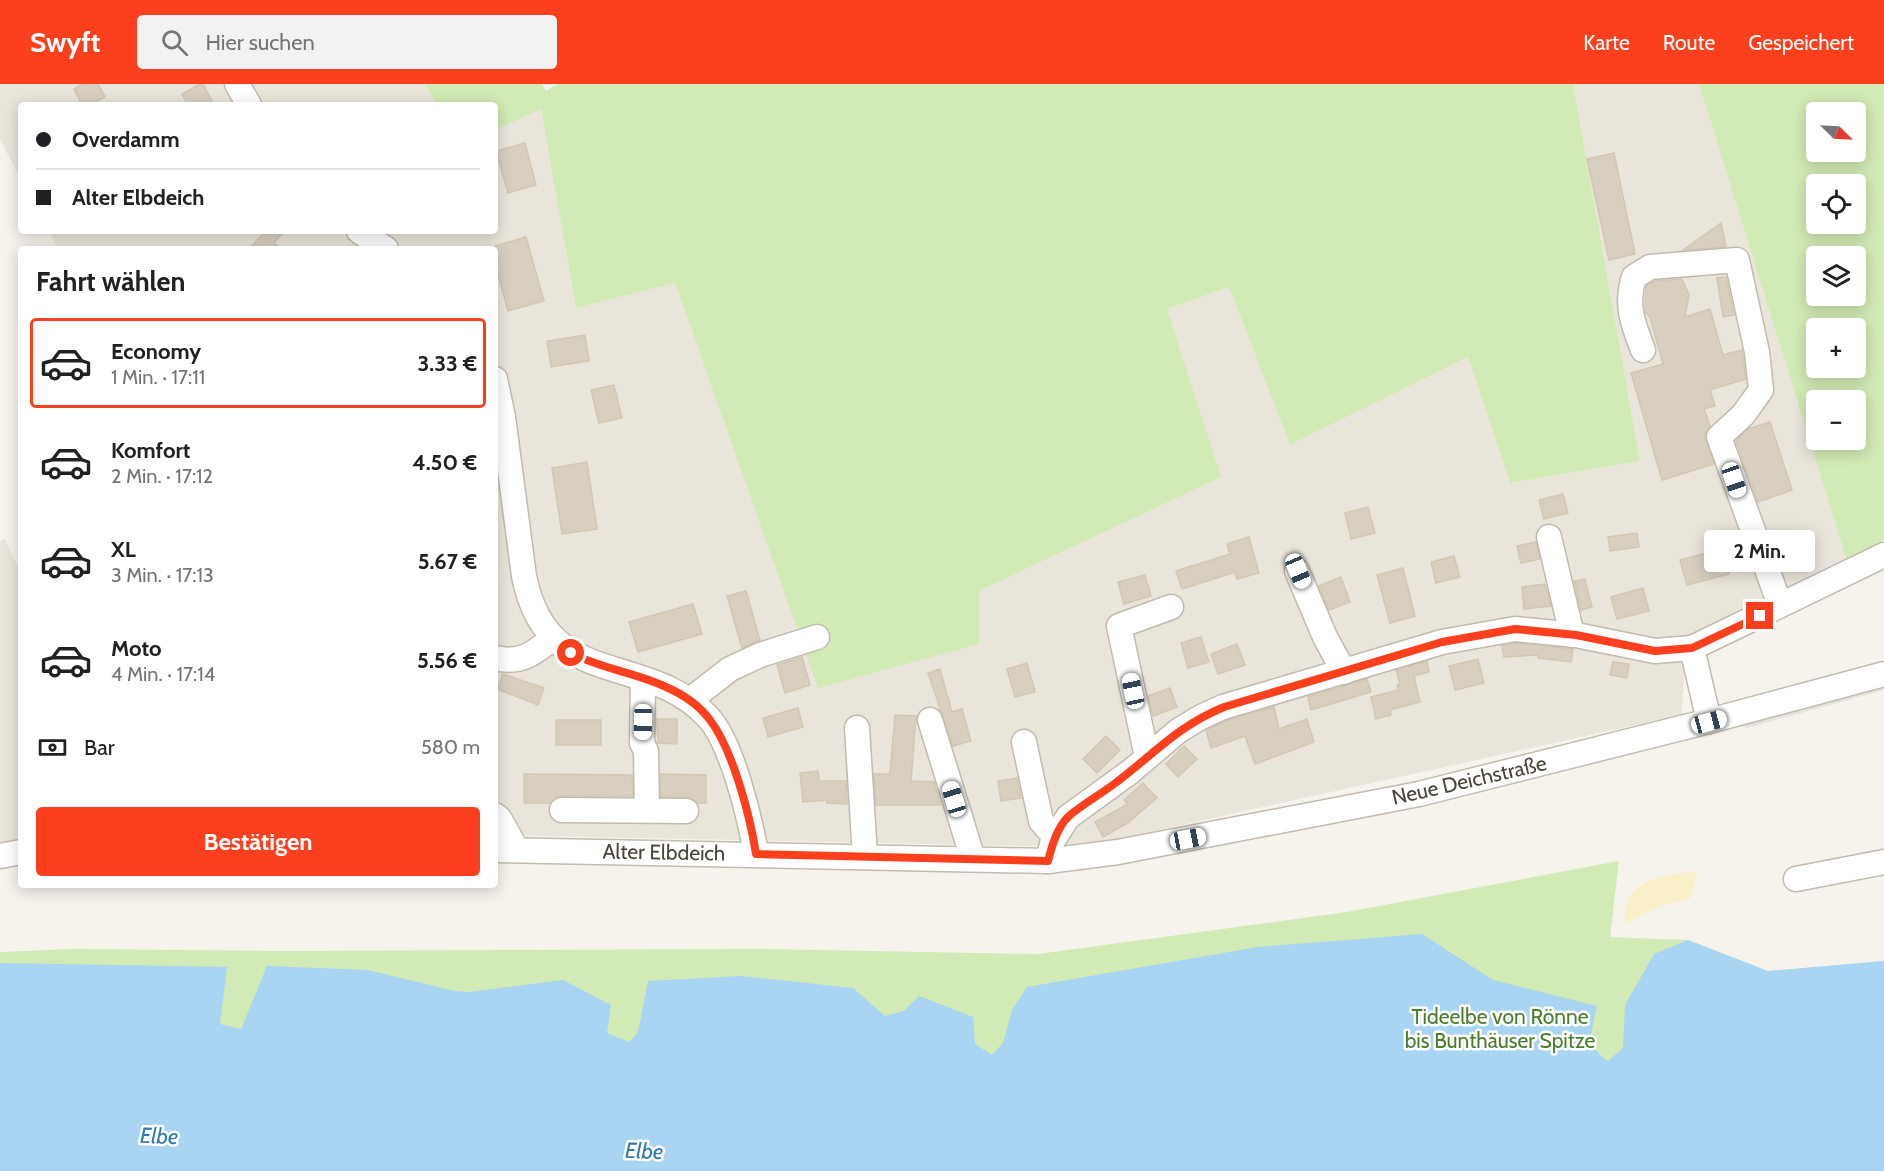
<!DOCTYPE html>
<html lang="de">
<meta charset="utf-8">
<style>
body{margin:0;font-family:Cabin,sans-serif;background:#f2f2f2;color:#202124;height:100vh;display:flex;flex-direction:column;font-size:22px;white-space:nowrap}
*{box-sizing:border-box;margin:0}
p{font-size:20px;color:#757577}
.icon{flex:none;width:33px;height:33px;fill:none;stroke:currentColor;stroke-width:2;stroke-linecap:round;stroke-linejoin:round}
.map{position:relative;flex:1;overflow:hidden}
.panel{position:absolute;left:18px;top:162px;width:480px;height:642px;display:flex;flex-direction:column;background:#fff;border-radius:6px;box-shadow:0 3px 15px #0003}
.panel>*{flex:none}
.banner{position:absolute;left:18px;top:18px;width:480px;height:132px;border-radius:6px;box-shadow:0 3px 15px #0003;display:grid;align-content:center;height:132px;padding:0 18px;background:#fff}
.needle{width:39px;rotate:114deg}
.tools{position:absolute;left:1806px;top:18px;display:grid;gap:12px}
.tools a{display:grid;place-items:center;width:60px;height:60px;border-radius:6px;background:#fff;box-shadow:0 3px 15px #0003;font-size:30px}
.end{position:absolute;width:27px;height:27px;margin:-14px;border:8px solid #fc3f1d;background:#fff;box-shadow:0 0 0 3px #fff}
.from{border-radius:50%}
.bubble{position:absolute;height:42px;border-radius:6px;background:#fff;box-shadow:0 3px 15px #0003;font-size:20px;font-weight:700;line-height:42px;text-align:center}
.car{position:absolute;width:18px;height:36px;margin:-18px -9px;border-radius:8px;box-shadow:0 0 4px 2px #0007;background:linear-gradient(#fff 24%,#345 0 40%,#fff 0 76%,#345 0 86%,#fff 0)}
.banner b{display:flex;align-items:center;gap:21px;height:57px;font-size:22px}
.banner b+b{border-top:2px solid #e0e0e0}
.banner i{width:15px;height:15px;background:#202124}
ul{padding:0;list-style:none}
li{display:flex;align-items:center;gap:18px;height:90px;margin:0 12px 9px;padding:0 6px;border:3px solid transparent;border-radius:6px}
li div{flex:1}
li b{display:block;font-size:22px}
li em{font-style:normal;font-weight:700}
li.current{border-color:#fc3f1d}
li>.icon{width:54px;height:54px;stroke-width:1.5}
h2{padding:0 18px;font-size:27px;line-height:72px}
.pay{display:flex;align-items:center;gap:15px;height:66px;padding:0 18px;font-size:22px}
.pay p{margin-inline-start:auto}
.button{display:flex;gap:12px;margin-top:auto;padding:12px 18px}
.button a{flex:1;height:69px;border-radius:6px;background:#fc3f1d;color:#fff;font-size:24px;font-weight:700;line-height:69px;text-align:center}
header{display:flex;align-items:center;gap:36px;box-sizing:border-box;height:84px;padding:0 30px;background:#fc3f1d;color:#fff}
header strong{font-size:28px}
nav{display:flex;gap:33px;margin-inline-start:auto;font-size:21px}
.search{width:420px;height:54px;background:#f2f2f2;display:flex;align-items:center;gap:15px;box-sizing:border-box;padding:0 21px;border-radius:6px;color:#757577;font-size:22px}
.map>svg:first-child{display:block}
.residential{fill:#eae5da}
.green{fill:#d2eab5;fill-rule:evenodd}
.sand{fill:#f9efc9}
.parking{fill:#e5e3e0}
.water{fill:#a9d4f2}
.building{fill:#d8cfc1;stroke:#d3c7b4;stroke-width:1.5}
.lines{fill:none;stroke-linecap:round;stroke-linejoin:round}
.minor-casing{stroke:#c2bbae;stroke-width:27}
.minor{stroke:#fff;stroke-width:24}
.route{stroke:#fc3f1d;stroke-width:8}
.labels{text-anchor:middle;dominant-baseline:central;stroke-width:5;stroke-linejoin:round;paint-order:stroke}
.street-label{font-size:21px;fill:#4b4439;stroke:#fff}
.park-label{font-size:21px;fill:#4a7f2a;stroke:#fff}
.water-label{font-size:22px;font-style:italic;fill:#2e7ab2;stroke:#fff}
</style>
<header>
<strong>Swyft</strong>
<div class="search"><svg class="icon" aria-label="search" viewBox="0 0 24 24"><circle cx="10" cy="10" r="6"/><path d="M15 15l6 6"/></svg>Hier suchen</div>
<nav><a>Karte</a><a>Route</a><a>Gespeichert</a></nav>
</header>
<div class="map">
<svg width="1884" height="1087" viewBox="0 0 1884 1087">
<rect width="100%" height="100%" fill="#f6f3ec"/>
<g class="residential">
<path d="M0 0H425L437 21H21V95L0 56Z"/>
<path d="M1573 0H1699L1846 474 1688 551 1681 631 1104 758 1031 762 495 751V165H58L49 147H495V46L541 24 576 224 675 199 818 603 979 507 1220 393 1167 225 1229 203 1290 361 1468 273 1510 399 1640 377Z"/>
<path d="M5 455 21 490V762L0 765V457Z"/>
</g>
<g class="green">
<path d="M425 0H542L546 7 558 0H1573L1640 377 1510 399 1468 273 1290 361 1229 203 1167 225 1221 393 979 507V560L818 604 675 199 576 224 541 25 495 46V21H437Z"/>
<path d="M1699 0H1884V456L1846 474ZM1816 28H1856V68H1816ZM1816 100H1856V140H1816ZM1816 172H1856V212H1816ZM1816 244H1856V284H1816ZM1816 316H1856V356H1816Z"/>
<path d="M1619 777 1610 853 1688 856 1768 887 1884 877V1087H0V868L73 865 285 867 761 865 1038 870 1347 828Z"/>
</g>
<path class="sand" d="M1698 787 1690 815 1663 821 1624 840C1625 833 1625 823 1628 816 1639 792 1676 790 1698 787Z"/>
<path class="parking" d="M1884 598V606L1747 644 1735 639Z"/>
<path class="water" d="M1422 850 1493 896 1597 922C1592 947 1584 961 1608 977L1623 964 1625 921 1654 870 1688 856 1768 887 1884 877V1087H0V879L227 883 220 940 241 945 267 882 368 886 454 907 469 908 563 896 611 921 607 949 629 958 638 948 648 897 740 892 853 904 885 932 904 927 919 912 973 933 975 960 992 971 1003 959 1012 926 1027 903 1258 863Z"/>
<g class="building">
<path d="M82 0H98L105 13 90 21H82L74 5Z"/>
<path d="M200 0H203L214 21H188L182 10Z"/>
<path d="M525 59 536 101 508 109 496 67Z"/>
<path d="M1614 69 1635 170 1609 176 1587 75Z"/>
<path d="M1721 139 1726 163 1683 166Z"/>
<path d="M266 147H285L274 159 281 165H249Z"/>
<path d="M526 153 544 217 508 227 495 179V162Z"/>
<path d="M1726 193 1734 231 1723 233 1717 194Z"/>
<path d="M1682 195 1689 211 1685 233 1710 225 1723 271 1742 266 1746 295 1710 306 1715 322 1704 325 1710 342 1705 350 1714 380 1662 396 1631 289 1663 280 1650 233 1645 228 1646 202 1655 197Z"/>
<path d="M585 251 589 277 551 283 547 257Z"/>
<path d="M614 301 622 334 599 339 591 306Z"/>
<path d="M1770 338 1792 406 1758 418 1736 357 1748 345Z"/>
<path d="M587 378 597 445 562 450 552 384Z"/>
<path d="M1563 410 1568 429 1544 435 1539 416Z"/>
<path d="M1368 423 1375 449 1351 455 1345 429Z"/>
<path d="M1795 447 1800 460 1787 464 1783 451Z"/>
<path d="M1637 449 1639 463 1610 467 1608 453Z"/>
<path d="M1249 453 1259 489 1237 495 1235 488 1182 505 1176 487 1230 470 1227 460Z"/>
<path d="M1536 458 1540 475 1521 479 1517 462Z"/>
<path d="M1722 465 1729 490 1687 501 1680 476Z"/>
<path d="M1454 472 1460 493 1436 499 1431 478Z"/>
<path d="M1403 484 1415 532 1390 539 1377 491Z"/>
<path d="M1145 491 1151 512 1124 520 1118 498Z"/>
<path d="M1341 493 1350 518 1329 526 1319 502Z"/>
<path d="M1585 495 1592 523 1581 526 1574 497Z"/>
<path d="M1545 500 1551 522 1524 525 1522 503Z"/>
<path d="M1643 504 1649 527 1617 535 1611 513Z"/>
<path d="M746 507 760 556 742 564 727 512Z"/>
<path d="M693 520 702 550 638 568 629 538Z"/>
<path d="M1201 553 1209 578 1188 584 1181 559Z"/>
<path d="M1516 559 1573 565 1571 578 1538 574V571L1504 573 1502 562Z"/>
<path d="M1237 560 1245 581 1218 590 1211 570Z"/>
<path d="M802 573 810 601 785 609 777 581Z"/>
<path d="M1478 575 1484 599 1455 606 1449 582Z"/>
<path d="M1427 577 1429 588 1414 592 1420 618 1390 626 1391 631 1376 635 1371 613 1398 606 1397 601 1400 600 1396 586Z"/>
<path d="M1613 578 1629 580 1627 594 1610 591Z"/>
<path d="M1027 579 1035 608 1015 613 1007 585Z"/>
<path d="M940 585 952 628 962 625 971 657 953 662 928 589Z"/>
<path d="M503 590 544 604 538 621 497 605Z"/>
<path d="M1367 595 1371 608 1311 626 1308 613Z"/>
<path d="M1170 604 1177 623 1153 632 1148 612Z"/>
<path d="M1274 623 1279 645 1307 635 1314 658 1255 680 1245 652 1211 664 1206 646 1228 636Z"/>
<path d="M798 624 803 643 768 653 763 634Z"/>
<path d="M895 631 916 632 911 697 934 698 941 721H876L874 690H890Z"/>
<path d="M657 635H677V660L658 659Z"/>
<rect x="556" y="636" width="45" height="25"/>
<path d="M1106 652 1120 666 1097 689 1083 675Z"/>
<path d="M1184 662 1197 675 1178 693 1166 680Z"/>
<path d="M818 687 819 697H846L847 720 827 719V716L803 718 800 689Z"/>
<path d="M524 690 632 691 633 712H562L550 719H524Z"/>
<path d="M661 690 706 691V719H697L687 713H661Z"/>
<path d="M1017 694 1021 714 1001 717 998 697Z"/>
<path d="M1143 699 1157 714 1128 739 1103 753 1095 738 1128 720 1124 716Z"/>
</g>
<g class="lines">
<g class="minor-casing">
<g id="minor">
<path d="M237 0 249 21"/>
<path d="M359 147 386 165"/>
<path d="M1643 266C1633 240 1625 221 1634 193L1650 183 1737 176 1757 268 1761 306 1743 331 1719 353 1780 521"/>
<path d="M495 295 503 333 524 492C547 609 646 566 708 633 732 659 750 734 756 770"/>
<path d="M1549 453 1572 551"/>
<path d="M1297 487 1325 553 1344 588"/>
<path d="M1692 564 1709 637"/>
<path d="M495 574C521 580 533 570 553 554"/>
<path d="M643 595 642 659 646 667 647 726"/>
<path d="M690 616 730 585 760 571 817 553"/>
<path d="M930 636 973 775"/>
<path d="M857 644 865 772"/>
<path d="M1024 658 1041 737 1055 753"/>
<path d="M1147 673 1119 542 1171 523"/>
<path d="M562 726 686 727"/>
<path d="M495 731 499 734 517 766"/>
<path d="M495 766 1048 777 1118 768 1419 710 1709 637 1884 590"/>
<path d="M0 772 21 768"/>
<path d="M1048 777 1053 756 1068 733 1130 688 1178 647 1201 633 1223 623 1442 558 1515 545 1576 551 1655 567 1692 564 1884 471"/>
<path d="M1796 795 1884 778"/>
</g>
</g>
<use href="#minor" class="minor"/>
</g>
<g class="lines">
<path class="route" d="M571 569C601 585 635 588 666 603 682 610 699 621 710 636 733 666 750 732 756 770L1048 777C1052 762 1057 743 1069 732 1084 719 1103 709 1118 697 1156 668 1178 642 1224 623L1442 558 1515 545 1576 551 1655 567 1692 564 1760 532"/>
</g>
<g class="labels">
<g class="street-label">
<text transform="translate(1469 696) rotate(-13)">Neue Deichstraße</text>
<text transform="translate(664 768) rotate(1)">Alter Elbdeich</text>
</g>
<g class="park-label">
<text x="1500" y="932">Tideelbe von Rönne<tspan x="1500" dy="24">bis Bunthäuser Spitze</tspan></text>
</g>
<g class="water-label">
<text transform="translate(159 1052) rotate(2)">Elbe</text>
<text transform="translate(644 1067) rotate(2)">Elbe</text>
</g>
</g>
</svg>
<div class="tools">
<a><svg class="needle" viewBox="-14 -14 28 28"><path d="M0-13l5 13h-10z" fill="#e53935"/><path d="M0 13l5-13h-10z" fill="#757577"/></svg></a>
<a><svg class="icon" aria-label="locate" viewBox="0 0 24 24"><circle cx="12" cy="12" r="6"/><path d="M12 2v4M12 18v4M2 12h4M18 12h4"/></svg></a>
<a><svg class="icon" aria-label="layers" viewBox="0 0 24 24"><path d="M12 4l9 5-9 5-9-5zM3 14l9 5 9-5"/></svg></a>
<a>+</a>
<a>−</a>
</div>
<i class="end from" style="left:571px;top:569px"></i>
<i class="end" style="left:1760px;top:532px"></i>
<div class="bubble" style="left:1704px;top:446px;width:111px">2 Min.</div>
<i class="car" style="left:1734px;top:396px;rotate:161deg"></i>
<i class="car" style="left:1298px;top:487px;rotate:157deg"></i>
<i class="car" style="left:1133px;top:607px;rotate:348deg"></i>
<i class="car" style="left:643px;top:638px;rotate:181deg"></i>
<i class="car" style="left:1709px;top:638px;rotate:75deg"></i>
<i class="car" style="left:954px;top:715px;rotate:343deg"></i>
<i class="car" style="left:1188px;top:755px;rotate:79deg"></i>
<div class="banner">
<b><i class="from"></i>Overdamm</b>
<b><i></i>Alter Elbdeich</b>
</div>
<section class="panel">
<h2>Fahrt wählen</h2>
<ul>
<li class="current"><svg class="icon" aria-label="car" viewBox="0 0 24 24"><path d="M5 17H2v-5l4-1 3-4h7l3 4 3 1v5h-3M9 17h6M6 11h13"/><circle cx="7" cy="17" r="2"/><circle cx="17" cy="17" r="2"/></svg><div><b>Economy</b><p>1 Min. · 17:11</p></div><em>3.33 €</em></li>
<li><svg class="icon" aria-label="car" viewBox="0 0 24 24"><path d="M5 17H2v-5l4-1 3-4h7l3 4 3 1v5h-3M9 17h6M6 11h13"/><circle cx="7" cy="17" r="2"/><circle cx="17" cy="17" r="2"/></svg><div><b>Komfort</b><p>2 Min. · 17:12</p></div><em>4.50 €</em></li>
<li><svg class="icon" aria-label="car" viewBox="0 0 24 24"><path d="M5 17H2v-5l4-1 3-4h7l3 4 3 1v5h-3M9 17h6M6 11h13"/><circle cx="7" cy="17" r="2"/><circle cx="17" cy="17" r="2"/></svg><div><b>XL</b><p>3 Min. · 17:13</p></div><em>5.67 €</em></li>
<li><svg class="icon" aria-label="car" viewBox="0 0 24 24"><path d="M5 17H2v-5l4-1 3-4h7l3 4 3 1v5h-3M9 17h6M6 11h13"/><circle cx="7" cy="17" r="2"/><circle cx="17" cy="17" r="2"/></svg><div><b>Moto</b><p>4 Min. · 17:14</p></div><em>5.56 €</em></li>
</ul>
<div class="pay"><svg class="icon" aria-label="cash" viewBox="0 0 24 24"><path d="M3 7h18v10H3z"/><circle cx="12" cy="12" r="2"/></svg>Bar<p>580 m</p></div>
<div class="button"><a>Bestätigen</a></div>
</section>
</div>
